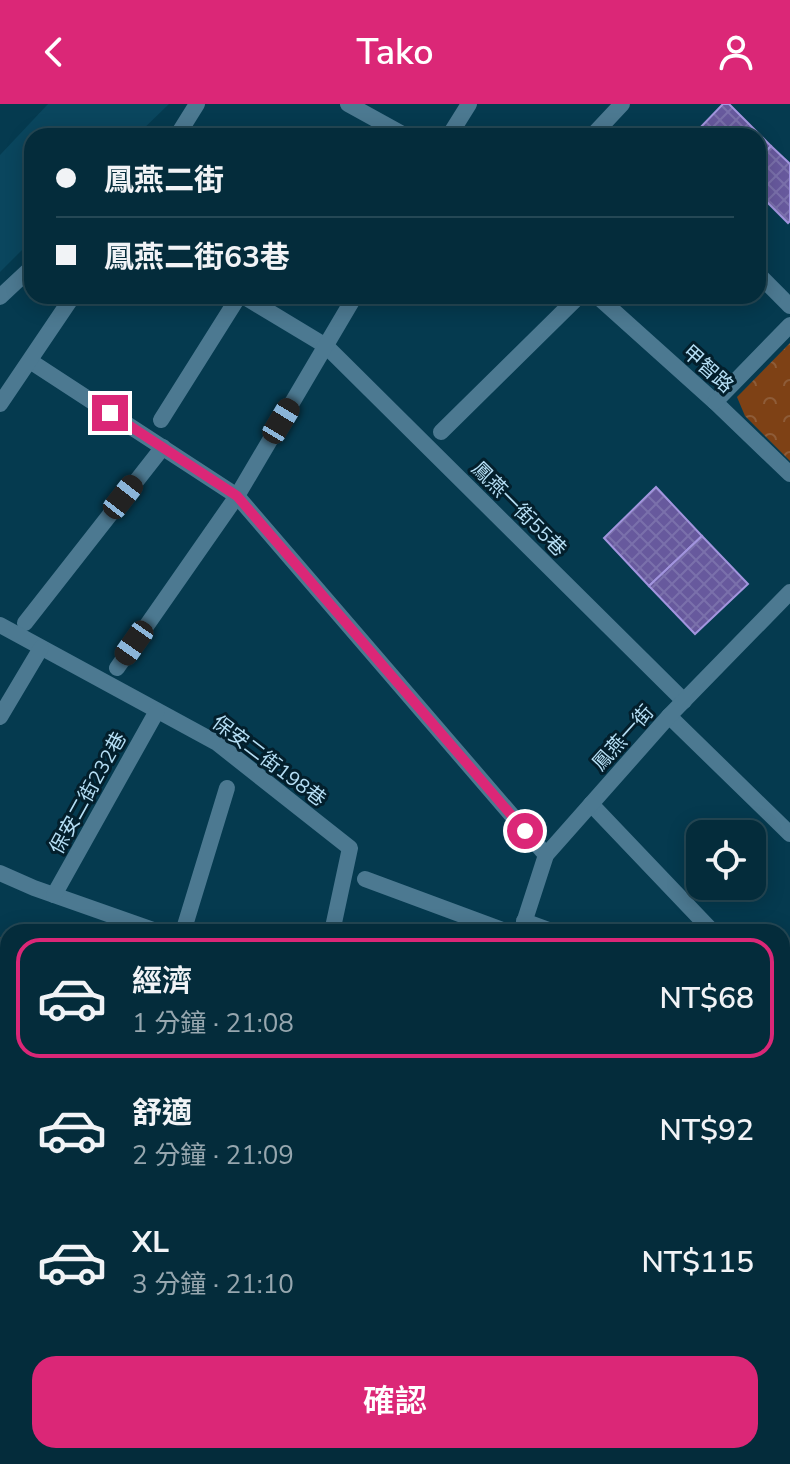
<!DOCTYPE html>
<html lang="zh-TW">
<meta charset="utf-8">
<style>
body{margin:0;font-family:"Nunito Sans","Noto Sans TC",sans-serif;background:#0d3442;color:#f1f3f6;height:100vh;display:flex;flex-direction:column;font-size:30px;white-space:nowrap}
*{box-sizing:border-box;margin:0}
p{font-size:26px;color:#97a7af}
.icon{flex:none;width:44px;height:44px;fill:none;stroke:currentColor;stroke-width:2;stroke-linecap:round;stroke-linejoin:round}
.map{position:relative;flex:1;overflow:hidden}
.panel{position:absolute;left:0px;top:820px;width:790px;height:540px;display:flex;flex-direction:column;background:#042c3b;border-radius:24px 24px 0 0;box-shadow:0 4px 20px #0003,0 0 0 2px #254855}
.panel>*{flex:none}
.banner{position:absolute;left:24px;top:24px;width:742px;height:176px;border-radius:24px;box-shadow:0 4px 20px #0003,0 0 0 2px #254855;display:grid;align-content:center;height:176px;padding:0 32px;background:#042c3b}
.buttons{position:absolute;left:686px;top:716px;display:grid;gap:16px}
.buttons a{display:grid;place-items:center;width:80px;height:80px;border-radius:16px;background:#042c3b;box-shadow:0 4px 20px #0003,0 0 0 2px #254855;font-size:40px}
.end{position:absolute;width:36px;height:36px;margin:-18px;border:10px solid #db2777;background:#fff;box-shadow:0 0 0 4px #fff}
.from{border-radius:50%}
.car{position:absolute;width:24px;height:48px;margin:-24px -12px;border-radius:10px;box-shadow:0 0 6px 2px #0007;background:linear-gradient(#222 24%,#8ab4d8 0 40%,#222 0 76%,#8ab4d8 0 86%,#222 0)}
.banner b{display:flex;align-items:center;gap:28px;height:76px;font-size:30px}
.banner b+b{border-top:2px solid #254855}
.banner i{width:20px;height:20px;background:#f1f3f6}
ul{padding:14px 0 0;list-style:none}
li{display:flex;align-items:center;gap:24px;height:120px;margin:0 16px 12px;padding:0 16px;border:4px solid transparent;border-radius:24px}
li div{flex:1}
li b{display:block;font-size:30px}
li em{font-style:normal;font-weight:600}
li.current{border-color:#db2777}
li>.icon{width:72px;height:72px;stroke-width:1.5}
.button{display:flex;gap:16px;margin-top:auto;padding:16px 32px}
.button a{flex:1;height:92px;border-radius:24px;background:#db2777;color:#fff;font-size:32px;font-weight:600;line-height:92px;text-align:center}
header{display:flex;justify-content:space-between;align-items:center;height:104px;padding:0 32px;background:#db2777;color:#fff;font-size:36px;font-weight:600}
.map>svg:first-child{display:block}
.built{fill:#0a465e}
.park{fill:url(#park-crowns)}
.building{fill:url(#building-cross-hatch);stroke:#a295de;stroke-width:2}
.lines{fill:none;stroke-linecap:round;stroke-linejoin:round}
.minor{stroke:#4c7991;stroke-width:16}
.secondary{stroke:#549fc4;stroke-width:16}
.motorway{stroke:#90d2f4;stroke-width:24}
.motorway-bridge{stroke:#90d2f4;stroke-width:24}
.route{stroke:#db2777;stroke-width:10}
.labels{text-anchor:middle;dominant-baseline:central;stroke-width:6;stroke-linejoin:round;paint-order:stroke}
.street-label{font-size:20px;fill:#b5def4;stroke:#031f2c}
</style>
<header><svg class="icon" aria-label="back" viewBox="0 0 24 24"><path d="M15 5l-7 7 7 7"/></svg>Tako<svg class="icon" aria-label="person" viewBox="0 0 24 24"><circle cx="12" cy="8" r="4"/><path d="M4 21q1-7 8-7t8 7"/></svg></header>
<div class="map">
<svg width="790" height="1360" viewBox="0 0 790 1360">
<defs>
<pattern id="park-crowns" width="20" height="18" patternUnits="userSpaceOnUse" patternTransform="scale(2)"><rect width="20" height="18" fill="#7e4115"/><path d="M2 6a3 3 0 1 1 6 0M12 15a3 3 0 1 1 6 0" fill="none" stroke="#8e5c38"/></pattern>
<pattern id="building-cross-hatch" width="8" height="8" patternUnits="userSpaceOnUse" patternTransform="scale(2)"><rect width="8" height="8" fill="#67599d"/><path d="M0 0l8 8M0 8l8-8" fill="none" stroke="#7a70ab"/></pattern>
</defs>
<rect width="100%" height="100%" fill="#053a4f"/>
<path class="built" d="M48 0H169L136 32H32V136L0 168V51Z"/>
<g class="park">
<path d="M790 239V357L745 312 737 293Z"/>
<path d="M0 833 8 835V914L0 911Z"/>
<path d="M782 1104 790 1106V1186L782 1188Z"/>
</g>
<g class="building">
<path d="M723 0H729L771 42 758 56V32H700L696 28Z"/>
<path d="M771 42 790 60V117L788 119 758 89V56Z"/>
<path d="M656 383 702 432 649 482 604 434Z"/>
<path d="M702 432 748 480 695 530 649 482Z"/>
</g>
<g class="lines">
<g class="minor">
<path d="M348 0 406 32"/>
<path d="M177 32 197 0"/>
<path d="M449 32 469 0"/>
<path d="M592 32 622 0"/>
<path d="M758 170 790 202"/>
<path d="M243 192 326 242 684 597"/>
<path d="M597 192 715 298 790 370"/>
<path d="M0 193 32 163"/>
<path d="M30 257 237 392 546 751"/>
<path d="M715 298 790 221"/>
<path d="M0 300 73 192"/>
<path d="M161 316 239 192"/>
<path d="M441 328 579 192"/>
<path d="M25 519 163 343"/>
<path d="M0 521 217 639 350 744 332 828"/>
<path d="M117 564 237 392 355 192"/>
<path d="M669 612 790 730"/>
<path d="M0 613 41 544"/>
<path d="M591 700 713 828"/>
<path d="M0 769 34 784 159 828"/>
<path d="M365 775 508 828"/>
<path d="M54 791 157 607"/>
<path d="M524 817 554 828"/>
<path d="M183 828 227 684"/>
<path d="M521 828 546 751 669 612 790 488"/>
<path d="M782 900 790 908"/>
<path d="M0 943 8 946"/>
<path d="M782 1063 790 1067"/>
<path d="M0 1246 8 1249"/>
<path d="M0 1301 8 1304"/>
<path d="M10 1352 21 1360"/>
<path d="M140 1352 162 1360"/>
<path d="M314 1352 338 1360"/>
</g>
<g class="secondary">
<path d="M782 1257 790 1249"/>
<path d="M782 1332 790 1326"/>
<path d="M688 1360 696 1352"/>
</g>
<g class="motorway">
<path d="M0 1009 8 1010"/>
<path d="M0 1050 8 1052"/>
<path d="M0 1120 8 1122"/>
<path d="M0 1165 8 1167"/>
<path d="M0 1203 8 1205"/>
<path d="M782 1211 790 1209"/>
<path d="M782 1301 790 1298"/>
<path d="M637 1352 657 1360"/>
</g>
<path class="motorway-bridge" d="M747 1352 768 1360"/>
</g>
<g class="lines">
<path class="route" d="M110 309 237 392 525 727"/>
</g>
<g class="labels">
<g class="street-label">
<text transform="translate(708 265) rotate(42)">甲智路</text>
<text transform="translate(519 405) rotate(45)">鳳燕一街55巷</text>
<text transform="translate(623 634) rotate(-48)">鳳燕一街</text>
<text transform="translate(269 657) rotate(37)">保安二街198巷</text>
<text transform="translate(88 689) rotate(-61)">保安二街232巷</text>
</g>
</g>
</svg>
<div class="buttons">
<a><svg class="icon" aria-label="locate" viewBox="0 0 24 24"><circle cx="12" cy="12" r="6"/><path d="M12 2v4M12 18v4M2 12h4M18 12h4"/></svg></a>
</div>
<i class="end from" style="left:525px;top:727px"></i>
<i class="end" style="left:110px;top:309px"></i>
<i class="car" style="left:281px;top:317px;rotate:31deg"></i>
<i class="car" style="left:123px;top:393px;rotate:38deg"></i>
<i class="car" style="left:134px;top:539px;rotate:215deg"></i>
<div class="banner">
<b><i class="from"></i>鳳燕二街</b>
<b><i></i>鳳燕二街63巷</b>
</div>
<section class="panel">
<ul>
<li class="current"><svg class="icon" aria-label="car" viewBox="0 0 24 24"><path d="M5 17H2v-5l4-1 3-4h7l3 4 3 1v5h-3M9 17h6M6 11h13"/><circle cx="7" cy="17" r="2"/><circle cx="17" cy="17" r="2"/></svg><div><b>經濟</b><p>1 分鐘 · 21:08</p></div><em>NT$68</em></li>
<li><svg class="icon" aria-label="car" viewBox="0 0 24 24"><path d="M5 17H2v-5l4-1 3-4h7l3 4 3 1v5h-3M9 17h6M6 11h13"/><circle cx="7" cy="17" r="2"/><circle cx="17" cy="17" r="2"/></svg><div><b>舒適</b><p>2 分鐘 · 21:09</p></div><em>NT$92</em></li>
<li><svg class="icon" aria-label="car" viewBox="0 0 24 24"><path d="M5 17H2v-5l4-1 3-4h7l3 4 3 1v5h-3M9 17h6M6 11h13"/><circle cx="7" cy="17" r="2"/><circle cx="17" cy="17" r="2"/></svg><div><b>XL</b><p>3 分鐘 · 21:10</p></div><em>NT$115</em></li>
</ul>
<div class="button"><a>確認</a></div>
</section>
</div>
